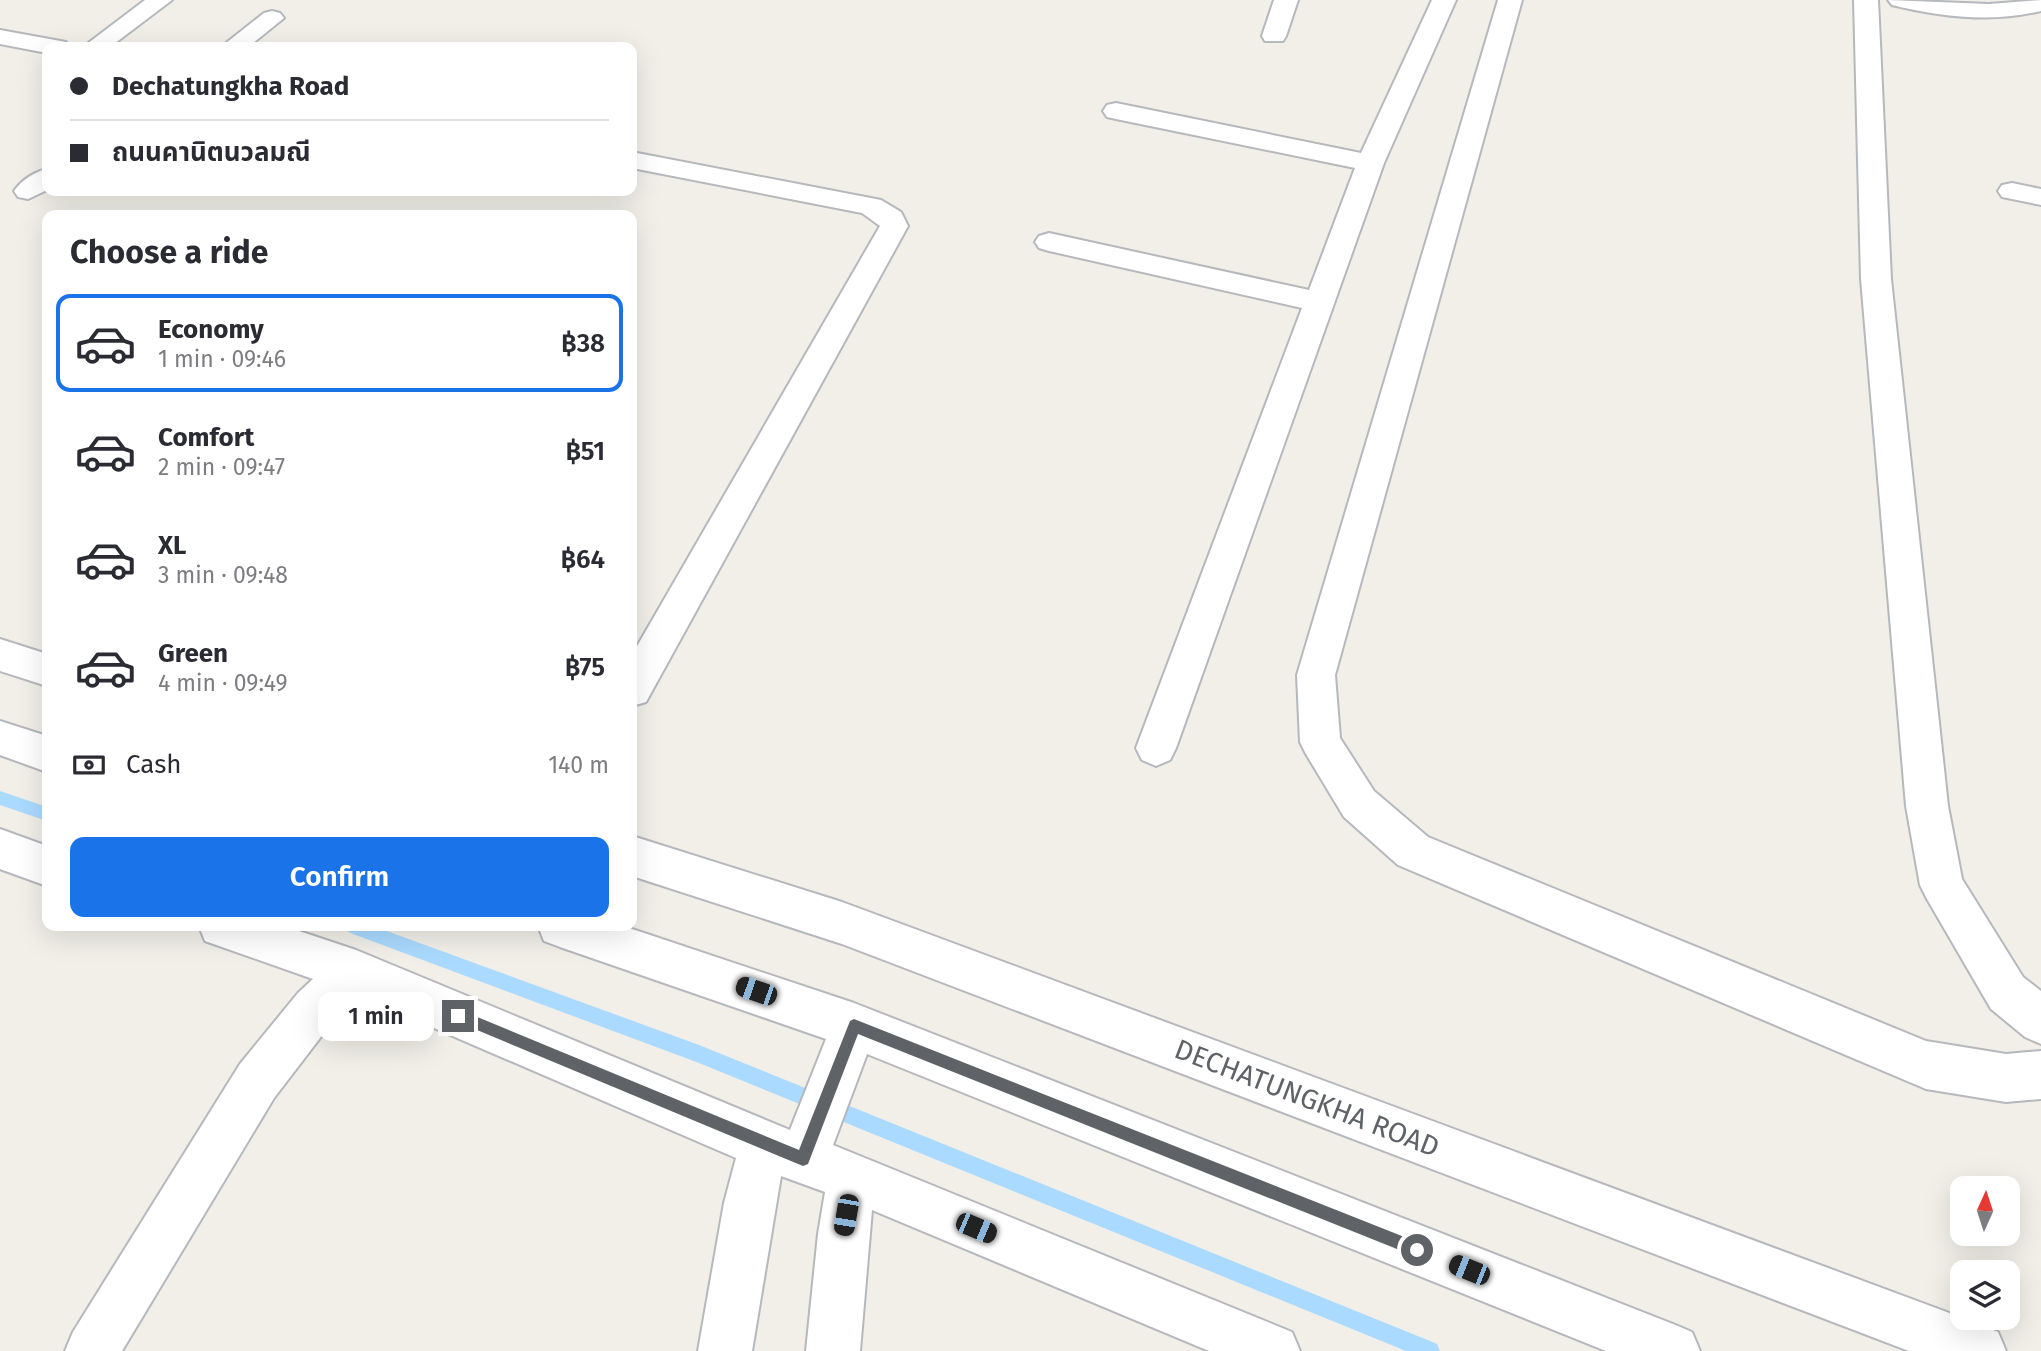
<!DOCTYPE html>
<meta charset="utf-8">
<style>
body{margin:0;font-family:"Fira Sans","Noto Sans Thai",sans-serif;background:#f7f7f7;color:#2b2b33;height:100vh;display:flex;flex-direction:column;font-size:26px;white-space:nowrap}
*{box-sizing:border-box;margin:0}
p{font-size:23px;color:#7c7c81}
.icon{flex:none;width:38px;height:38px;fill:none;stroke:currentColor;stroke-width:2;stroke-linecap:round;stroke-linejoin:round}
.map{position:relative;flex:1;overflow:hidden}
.panel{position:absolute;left:42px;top:210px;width:595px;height:721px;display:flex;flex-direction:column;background:#fff;border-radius:14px;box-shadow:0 7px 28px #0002}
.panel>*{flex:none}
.guide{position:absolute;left:42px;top:42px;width:595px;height:154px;border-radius:14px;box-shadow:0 7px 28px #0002;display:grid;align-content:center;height:154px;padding:0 28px;background:#fff}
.needle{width:46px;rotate:3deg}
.buttons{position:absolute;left:1950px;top:1176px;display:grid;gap:14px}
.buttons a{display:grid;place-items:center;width:70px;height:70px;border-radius:14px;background:#fff;box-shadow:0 7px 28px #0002;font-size:35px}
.end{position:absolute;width:32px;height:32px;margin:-16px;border:9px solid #5f6368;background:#fff;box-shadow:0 0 0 4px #fff}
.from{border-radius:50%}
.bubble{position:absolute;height:49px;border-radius:14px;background:#fff;box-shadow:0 7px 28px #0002;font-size:23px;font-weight:600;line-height:49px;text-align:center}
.car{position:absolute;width:21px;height:42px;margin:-21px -10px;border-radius:9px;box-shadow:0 0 5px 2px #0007;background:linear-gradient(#222 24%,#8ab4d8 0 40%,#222 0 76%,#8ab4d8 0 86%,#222 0)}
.guide b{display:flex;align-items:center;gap:24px;height:66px;font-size:26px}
.guide b+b{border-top:2px solid #e1e1e2}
.guide i{width:18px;height:18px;background:#2b2b33}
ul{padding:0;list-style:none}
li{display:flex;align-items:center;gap:21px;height:98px;margin:0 14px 10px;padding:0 14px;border:4px solid transparent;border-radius:14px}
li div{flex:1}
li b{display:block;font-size:26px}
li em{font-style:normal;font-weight:600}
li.current{border-color:#1a73e8}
li>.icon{width:63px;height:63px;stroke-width:1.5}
h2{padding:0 28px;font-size:32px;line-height:84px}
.pay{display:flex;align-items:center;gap:18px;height:77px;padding:0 28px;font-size:26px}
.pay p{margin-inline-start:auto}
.action{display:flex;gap:14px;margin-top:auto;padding:14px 28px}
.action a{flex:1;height:80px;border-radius:14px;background:#1a73e8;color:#fff;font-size:28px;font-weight:600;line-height:80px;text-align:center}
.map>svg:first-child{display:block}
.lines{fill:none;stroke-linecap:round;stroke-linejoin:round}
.stream{fill:#aadaff;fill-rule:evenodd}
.minor-casing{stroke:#b5b8bc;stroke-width:4}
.minor{fill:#fff;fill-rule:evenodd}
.route{fill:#5f6368}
.labels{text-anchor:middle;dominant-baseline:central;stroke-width:5;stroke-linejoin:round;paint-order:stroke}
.near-street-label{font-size:28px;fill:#5f6368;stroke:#fff}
</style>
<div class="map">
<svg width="2041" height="1351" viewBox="0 0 2041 1351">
<rect width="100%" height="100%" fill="#f1efe8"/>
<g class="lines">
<g class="stream">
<path d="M0 791 47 807V821L0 805Z"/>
<path d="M345 926H373L699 1045 1430 1341 1437 1344 1440 1351H1406L699 1063 353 934 347 931Z"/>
</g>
<g class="minor-casing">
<g id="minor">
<path d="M145 0H172L110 47H83Z"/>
<path d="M1274 0H1298L1286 36 1283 41H1265L1262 36Z"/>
<path d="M1432 0H1456L1384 163 1176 748 1170 760 1156 766 1142 760 1136 748 1302 308 1049 251 1039 248 1035 242 1039 236 1049 233 1309 290 1355 168 1116 119 1107 117 1103 111 1107 105 1116 103 1361 153Z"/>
<path d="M1498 0H1522L1335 675 1340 738 1374 791 1428 837 1926 1041 2006 1054 2041 1051V1099L2006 1102 1926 1089 1398 865 1344 817 1306 754 1300 742 1297 675Z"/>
<path d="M1854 0H1878L1891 279 1948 806 1962 879 2023 977 2041 991V1044L2025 1037 1991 1009 1927 899 1920 885 1906 806 1861 279Z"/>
<path d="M1888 0 1989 4 2041 0V11C1991 23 1941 17 1892 5Z"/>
<path d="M272 11 280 13 284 18 248 47H221L264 13Z"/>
<path d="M0 30 66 42 69 47H47V53L0 44Z"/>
<path d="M632 152 881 200 901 212 908 226 646 702 632 706V655L880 226 862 213 632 168Z"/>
<path d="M47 169V190L28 199 18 197 14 191C22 180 34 172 47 169Z"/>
<path d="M2012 183 2041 189V205L2002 197 1998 191 2002 185Z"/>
<path d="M0 639 47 654V686L0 671Z"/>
<path d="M0 721 47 736V772L0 755Z"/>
<path d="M0 829 47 846V886L0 869Z"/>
<path d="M632 836 842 902 1979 1324 1998 1332 2006 1351H1909L842 944 632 876Z"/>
<path d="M199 926H284L356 950 790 1130 826 1039 560 947 544 941 538 926H623L854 1003 1673 1324 1692 1332 1700 1351H1606L867 1054 833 1145 1292 1332 1300 1351H1209L872 1210 860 1351H806L818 1234 825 1192 781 1176 752 1351H698L724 1203 736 1158 362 997 330 1025 274 1098 122 1351H65L73 1332 240 1064 298 993 313 979 205 941Z"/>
</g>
</g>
<use href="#minor" class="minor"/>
</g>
<path class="route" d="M458 1009 799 1150 850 1021 854 1019 1417 1242 1425 1250 1417 1257 858 1034 808 1164 803 1166 453 1020 451 1016Z"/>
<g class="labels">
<g class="near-street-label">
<text transform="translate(1307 1098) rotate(21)">DECHATUNGKHA ROAD</text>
</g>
</g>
</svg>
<div class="buttons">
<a><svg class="needle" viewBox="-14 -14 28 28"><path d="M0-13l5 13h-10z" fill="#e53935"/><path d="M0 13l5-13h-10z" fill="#7c7c81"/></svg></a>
<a><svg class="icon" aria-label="layers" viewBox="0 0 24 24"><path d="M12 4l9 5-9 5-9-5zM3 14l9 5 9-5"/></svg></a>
</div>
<i class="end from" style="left:1417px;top:1250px"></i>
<i class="end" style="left:458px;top:1016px"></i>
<div class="bubble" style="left:318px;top:992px;width:116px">1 min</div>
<i class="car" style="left:756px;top:991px;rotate:289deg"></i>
<i class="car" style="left:846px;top:1215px;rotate:190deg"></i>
<i class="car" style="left:976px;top:1228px;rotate:113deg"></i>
<i class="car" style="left:1469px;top:1270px;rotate:292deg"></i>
<div class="guide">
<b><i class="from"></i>Dechatungkha Road</b>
<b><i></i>ถนนคานิตนวลมณี</b>
</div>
<section class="panel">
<h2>Choose a ride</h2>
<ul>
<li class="current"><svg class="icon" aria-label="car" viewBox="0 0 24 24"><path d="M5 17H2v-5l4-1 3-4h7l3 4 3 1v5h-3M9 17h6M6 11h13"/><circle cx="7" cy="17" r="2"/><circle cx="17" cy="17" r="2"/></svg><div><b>Economy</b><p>1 min · 09:46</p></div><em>฿38</em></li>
<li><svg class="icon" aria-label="car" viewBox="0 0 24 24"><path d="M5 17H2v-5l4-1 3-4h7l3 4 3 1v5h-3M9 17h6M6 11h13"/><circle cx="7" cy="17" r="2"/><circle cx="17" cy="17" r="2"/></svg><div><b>Comfort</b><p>2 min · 09:47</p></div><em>฿51</em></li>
<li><svg class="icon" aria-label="car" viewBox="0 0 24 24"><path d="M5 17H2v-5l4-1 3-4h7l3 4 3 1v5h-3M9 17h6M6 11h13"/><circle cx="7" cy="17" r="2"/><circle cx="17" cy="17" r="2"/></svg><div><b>XL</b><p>3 min · 09:48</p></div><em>฿64</em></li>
<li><svg class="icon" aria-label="car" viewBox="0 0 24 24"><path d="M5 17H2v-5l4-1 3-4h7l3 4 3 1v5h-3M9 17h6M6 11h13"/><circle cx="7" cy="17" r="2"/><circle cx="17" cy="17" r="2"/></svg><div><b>Green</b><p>4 min · 09:49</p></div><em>฿75</em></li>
</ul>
<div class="pay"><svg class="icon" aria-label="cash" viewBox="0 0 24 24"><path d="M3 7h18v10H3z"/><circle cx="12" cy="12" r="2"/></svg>Cash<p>140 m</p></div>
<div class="action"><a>Confirm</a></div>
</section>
</div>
